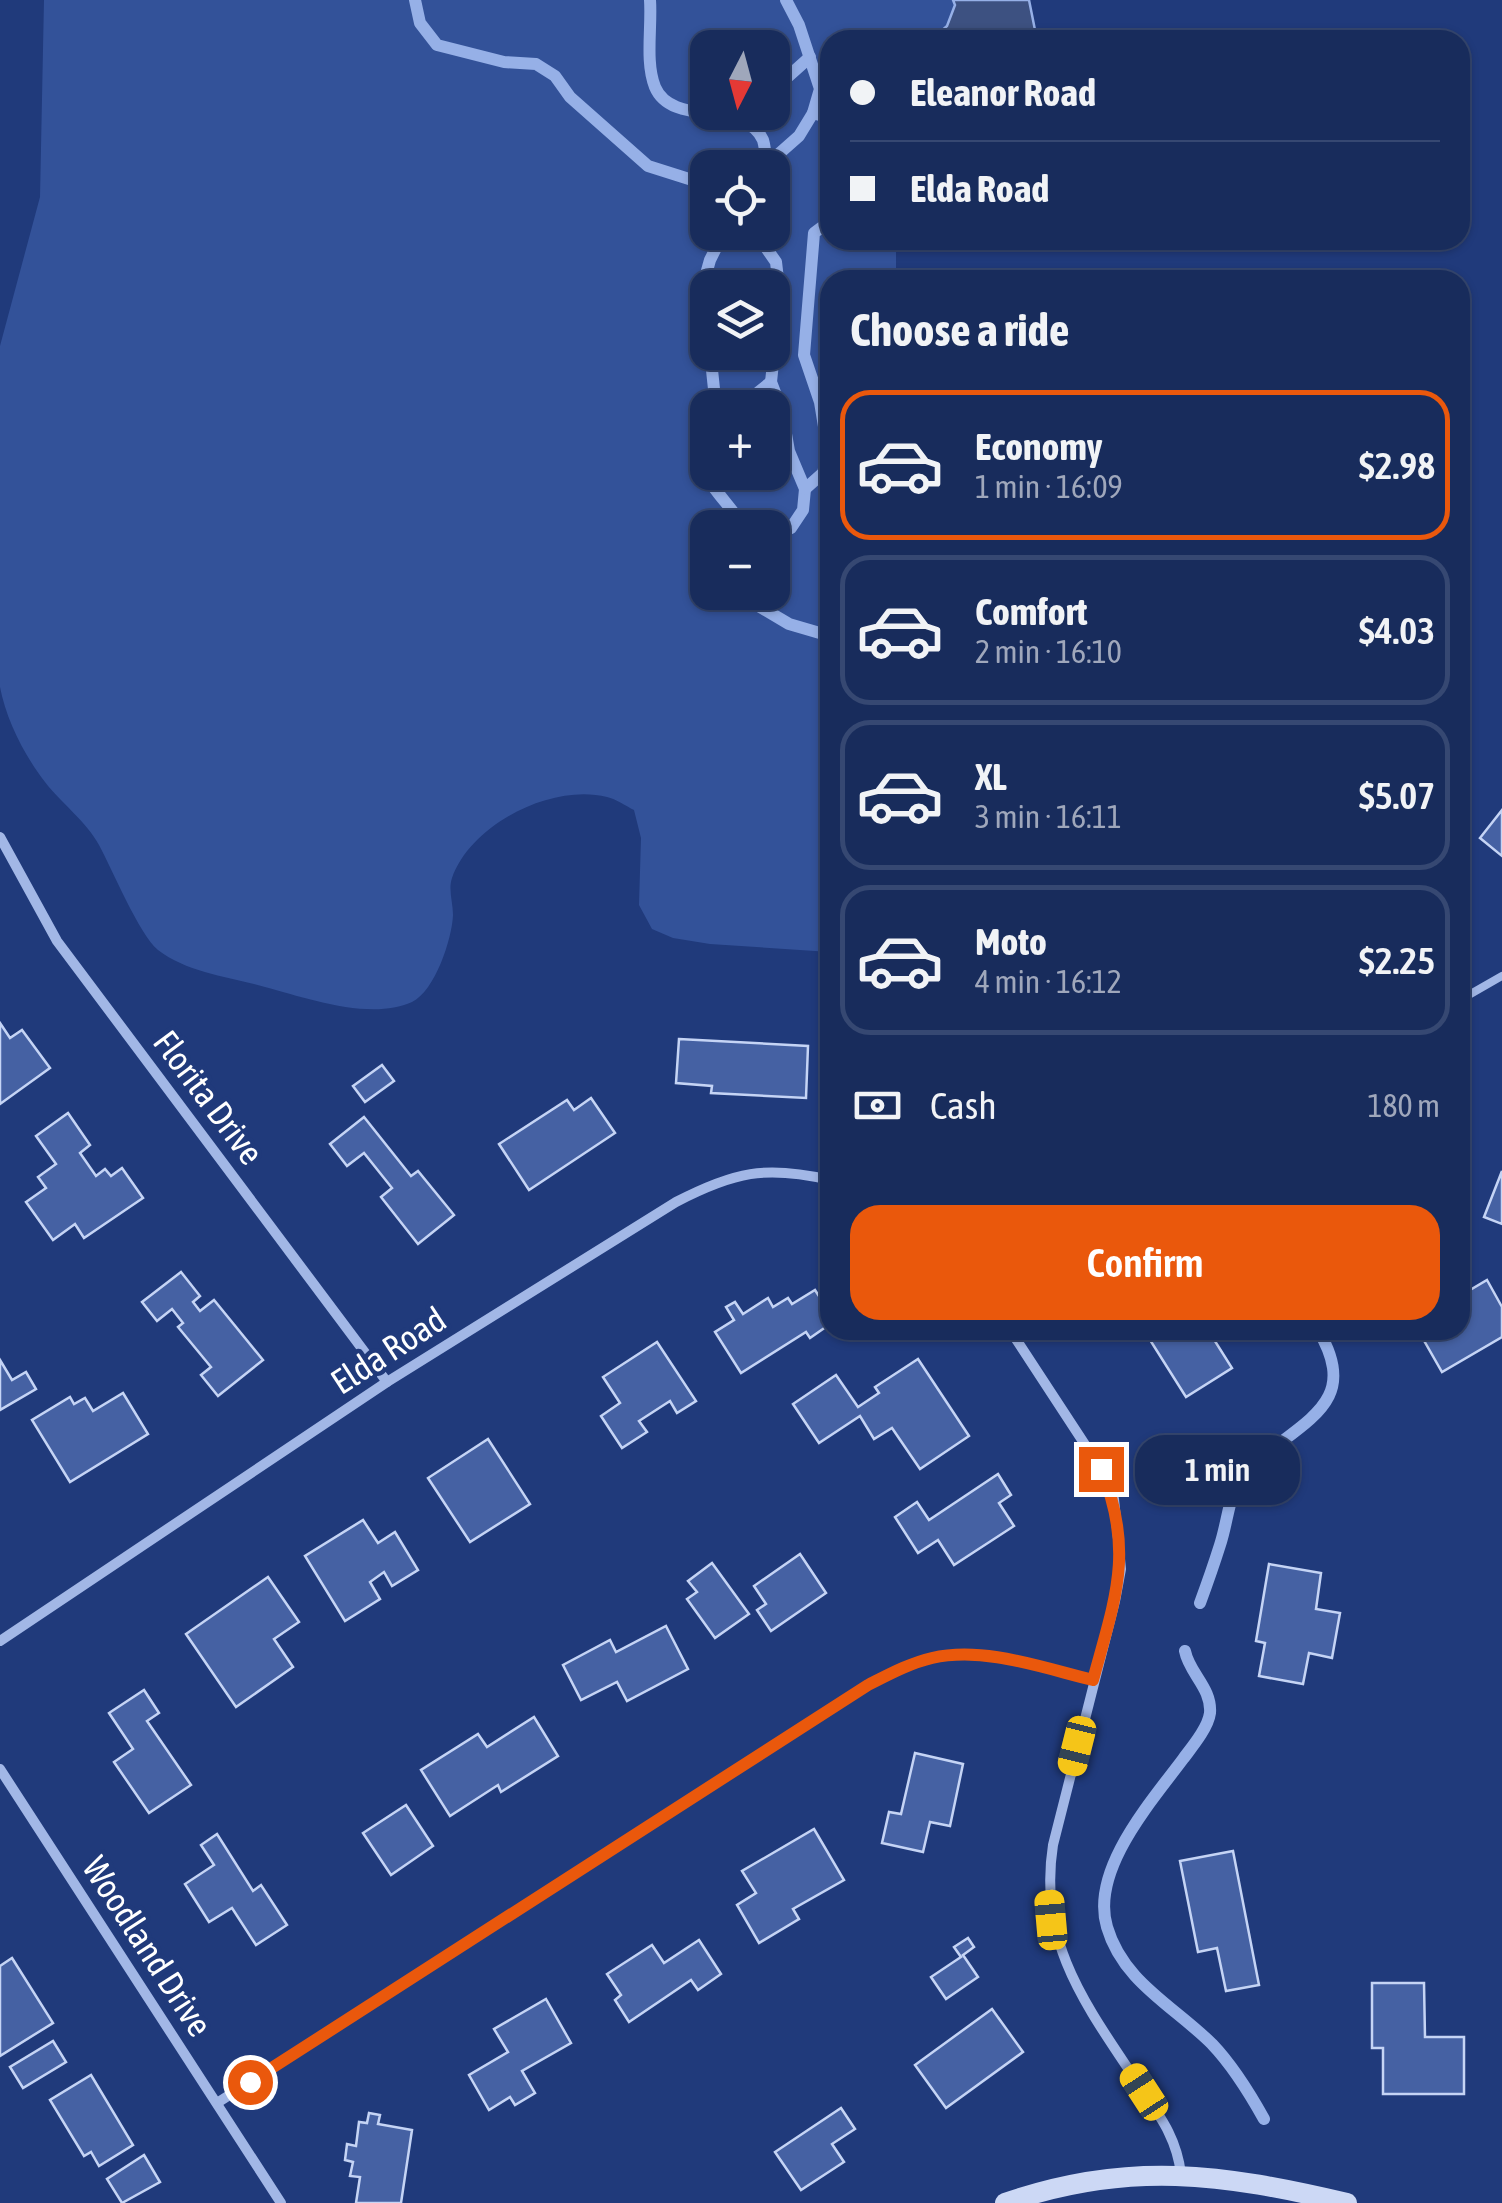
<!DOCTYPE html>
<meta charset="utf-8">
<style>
body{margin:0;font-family:"Asap Condensed",sans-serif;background:#253865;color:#f1f3f6;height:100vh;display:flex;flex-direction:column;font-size:38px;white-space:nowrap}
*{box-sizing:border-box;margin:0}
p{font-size:32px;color:#9fa7bb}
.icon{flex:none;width:55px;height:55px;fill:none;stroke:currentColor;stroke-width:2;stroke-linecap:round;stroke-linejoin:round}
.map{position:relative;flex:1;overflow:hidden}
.panel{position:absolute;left:820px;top:270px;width:650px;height:1070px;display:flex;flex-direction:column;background:#182c5c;border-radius:30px;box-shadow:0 2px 8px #0004,0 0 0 2px #364872}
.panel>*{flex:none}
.banner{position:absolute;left:820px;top:30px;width:650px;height:220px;border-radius:30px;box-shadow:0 2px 8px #0004,0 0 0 2px #364872;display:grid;align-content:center;height:220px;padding:0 30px;background:#182c5c}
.needle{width:65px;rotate:186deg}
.controls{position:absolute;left:690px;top:30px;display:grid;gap:20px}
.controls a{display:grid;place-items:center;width:100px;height:100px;border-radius:20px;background:#182c5c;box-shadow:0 2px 8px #0004,0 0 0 2px #364872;font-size:50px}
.end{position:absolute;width:45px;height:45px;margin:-22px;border:12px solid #ea580c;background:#fff;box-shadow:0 0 0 5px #fff}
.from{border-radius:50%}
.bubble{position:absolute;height:70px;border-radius:30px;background:#182c5c;box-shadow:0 2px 8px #0004,0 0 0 2px #364872;font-size:32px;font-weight:600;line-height:70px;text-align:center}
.car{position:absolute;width:30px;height:60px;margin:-30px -15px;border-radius:12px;box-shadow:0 0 8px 2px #0007;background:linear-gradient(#f5c518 24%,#345 0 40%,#f5c518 0 76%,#345 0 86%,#f5c518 0)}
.banner b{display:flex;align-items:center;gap:35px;height:95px;font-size:38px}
.banner b+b{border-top:2px solid #364872}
.banner i{width:25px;height:25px;background:#f1f3f6}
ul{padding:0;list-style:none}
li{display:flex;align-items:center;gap:30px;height:150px;margin:0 20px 15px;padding:0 10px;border:5px solid #364872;border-radius:30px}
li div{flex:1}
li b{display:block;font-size:38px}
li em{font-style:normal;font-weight:600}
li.active{border-color:#ea580c}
li>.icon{width:90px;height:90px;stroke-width:1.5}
h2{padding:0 30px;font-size:45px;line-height:120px}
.pay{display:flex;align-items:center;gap:25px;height:110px;padding:0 30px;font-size:38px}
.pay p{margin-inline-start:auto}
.cta{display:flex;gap:20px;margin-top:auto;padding:20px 30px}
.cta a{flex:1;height:115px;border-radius:30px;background:#ea580c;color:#fff;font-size:40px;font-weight:600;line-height:115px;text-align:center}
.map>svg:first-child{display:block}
.green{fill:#335299;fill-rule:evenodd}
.water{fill:#3d5181;stroke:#96b0e7;stroke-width:2.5}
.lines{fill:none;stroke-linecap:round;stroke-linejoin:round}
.stream{stroke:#96b0e7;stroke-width:12}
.building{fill:#4561a3;stroke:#c5d4f5;stroke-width:2.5}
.lane{stroke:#a2b7e6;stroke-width:8}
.street{stroke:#a2b7e6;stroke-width:10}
.secondary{stroke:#ccd8f5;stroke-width:20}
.route{stroke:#ea580c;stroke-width:12}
.labels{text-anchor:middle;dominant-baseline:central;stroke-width:9;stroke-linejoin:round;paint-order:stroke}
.street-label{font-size:35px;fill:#fff;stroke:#203a7b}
</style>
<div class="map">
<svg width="1502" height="2203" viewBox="0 0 1502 2203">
<rect width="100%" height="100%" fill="#203a7b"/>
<path class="green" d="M44 0H953L955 5 947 26 931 40H830V240H896V280H830V952L710 944 673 938 652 929 639 905 641 838 634 810C626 806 616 799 607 797 552 783 471 824 452 878 448 889 453 903 453 915 452 939 435 991 412 1002 371 1021 306 998 265 987 230 977 188 973 158 950 139 934 112 869 99 845 86 821 61 803 45 782 24 755 6 719 0 687V346L40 197ZM708 48H772V112H708ZM708 168H772V232H708ZM708 288H772V352H708ZM708 408H772V472H708ZM708 528H772V592H708Z"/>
<path class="water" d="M953 0H1029L1037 40H931L947 26 955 5Z"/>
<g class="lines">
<g class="stream">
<path d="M415 0 420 23 437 45 504 62 536 64 555 76 570 97 648 166 708 185"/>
<path d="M650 0C652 27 645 62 655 87 672 128 745 100 763 140 765 147 766 157 767 164"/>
<path d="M772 91 810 57"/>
<path d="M813 113 830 118"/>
<path d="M765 166 799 136 813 113 820 89 799 25 786 0"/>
<path d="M755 232 776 262 780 296 771 382 782 411 789 451 805 489 803 510 791 528 772 538"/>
<path d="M716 408 712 370 698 326 699 299 710 260 724 232"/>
<path d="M733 408 745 403 771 382"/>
<path d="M708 432C687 475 726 495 744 528"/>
<path d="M805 489 823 473 828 451 820 402 804 355 814 233 830 221"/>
<path d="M745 592V598L789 624 830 636"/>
<path d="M1200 1603C1207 1584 1214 1564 1220 1545 1228 1521 1229 1492 1244 1471 1249 1464 1261 1458 1268 1452 1316 1415 1357 1395 1318 1330"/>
<path d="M1185 1651C1189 1673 1212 1688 1210 1713 1208 1728 1192 1747 1183 1759 1151 1802 1090 1870 1107 1927 1123 1982 1174 2006 1212 2044 1233 2066 1249 2092 1264 2119"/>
</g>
</g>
<g class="building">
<path d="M1502 810V856L1480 838Z"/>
<path d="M0 1023 10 1038 22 1030 50 1068 0 1104Z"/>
<path d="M679 1039 808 1046 806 1098 711 1093 712 1086 676 1083Z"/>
<path d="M382 1065 394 1081 365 1102 353 1086Z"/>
<path d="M591 1098 615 1133 529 1190 499 1144 567 1100 574 1110Z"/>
<path d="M68 1113 90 1145 80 1153 96 1176 105 1169 111 1176 122 1168 143 1198 84 1238 75 1224 53 1240 26 1202 46 1188 38 1177 56 1164 36 1136Z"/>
<path d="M364 1117 411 1176 418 1171 454 1215 418 1244 381 1197 392 1188 364 1153 347 1166 330 1144Z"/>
<path d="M1502 1171V1224L1484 1217Z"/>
<path d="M181 1272 200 1296 193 1302 200 1311 214 1300 263 1360 218 1396 201 1375 211 1367 178 1327 183 1323 172 1309 157 1321 142 1302Z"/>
<path d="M1487 1280 1502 1307V1337L1442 1372 1418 1330H1460V1296Z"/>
<path d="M815 1290 830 1313V1324L810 1338 806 1332 741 1373 715 1332 734 1320 726 1307 735 1302 743 1314 768 1298 773 1307 788 1298 792 1304Z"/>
<path d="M1149 1330H1208L1232 1368 1186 1397 1145 1332Z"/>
<path d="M657 1342 696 1401 677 1413 670 1401 639 1421 647 1432 622 1448 601 1416 620 1403 603 1377Z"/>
<path d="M918 1359 969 1436 920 1469 892 1428 874 1439 860 1416 819 1443 793 1404 836 1375 858 1407 879 1393 875 1387Z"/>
<path d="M0 1360 12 1380 26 1372 36 1389 0 1410Z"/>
<path d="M123 1393 148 1434 70 1482 32 1420 70 1397 74 1404 85 1398 93 1411Z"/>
<path d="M488 1439 530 1504 470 1542 428 1478Z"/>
<path d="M998 1474 1011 1495 999 1503 1014 1526 954 1565 938 1540 918 1553 895 1517 917 1502 929 1520Z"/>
<path d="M363 1520 378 1543 395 1532 418 1570 392 1586 384 1572 370 1582 380 1599 345 1621 305 1556Z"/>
<path d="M800 1554 826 1593 771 1631 757 1610 766 1604 754 1586Z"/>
<path d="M712 1563 749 1614 715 1638 687 1599 697 1592 688 1581Z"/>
<path d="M1269 1564 1321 1573 1316 1609 1340 1613 1332 1658 1309 1653 1303 1684 1259 1676 1265 1643 1256 1641Z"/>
<path d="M268 1577 299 1622 274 1639 293 1667 236 1707 186 1634Z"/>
<path d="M666 1626 688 1669 627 1701 617 1682 581 1700 563 1665 610 1640 616 1652Z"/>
<path d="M144 1690 159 1713 147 1721 191 1785 149 1813 114 1762 133 1749 109 1713Z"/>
<path d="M534 1717 558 1756 501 1792 498 1785 450 1816 421 1770 478 1734 487 1747Z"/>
<path d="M915 1753 963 1764 950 1826 930 1822 923 1852 882 1843 889 1812 901 1814Z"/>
<path d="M406 1805 433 1846 391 1875 363 1833Z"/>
<path d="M814 1829 844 1880 793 1909 799 1919 759 1943 737 1905 756 1893 742 1871Z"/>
<path d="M217 1834 253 1891 261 1885 287 1925 256 1945 232 1908 209 1922 185 1884 214 1865 201 1845Z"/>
<path d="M1233 1851 1259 1985 1226 1991 1217 1948 1198 1952 1180 1861Z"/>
<path d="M968 1938 974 1947 963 1955 978 1977 946 1999 931 1977 961 1957 954 1947Z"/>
<path d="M699 1940 721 1974 698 1990 691 1980 629 2022 615 2000 621 1995 607 1974 652 1945 664 1963Z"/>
<path d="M12 1958 53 2023 0 2056V1966Z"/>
<path d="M1372 1983H1424L1425 2037H1464V2094H1383V2048H1372Z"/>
<path d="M546 1999 571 2043 522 2071 535 2093 515 2105 510 2097 489 2110 469 2075 508 2052 494 2029Z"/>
<path d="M992 2009 1023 2052 946 2108 915 2065Z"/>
<path d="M53 2041 66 2062 23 2088 10 2067Z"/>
<path d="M91 2075 133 2145 99 2166 91 2152 84 2156 50 2100Z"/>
<path d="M841 2108 855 2129 832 2144 844 2162 801 2190 775 2152Z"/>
<path d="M369 2113 380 2115 378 2124 412 2130 401 2203H356L360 2177 350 2176 353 2162 345 2160 347 2144 356 2146 359 2122 367 2123Z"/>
<path d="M144 2155 160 2182 122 2203 107 2179Z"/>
</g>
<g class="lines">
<path class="lane" d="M1460 1000 1502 976"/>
<g class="street">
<path d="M0 837 57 941 387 1382"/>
<path d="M1010 1330 1101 1469 1114 1499 1121 1569 1115 1601 1053 1845C1037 1947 1090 2010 1143 2091 1162 2119 1177 2140 1181 2174"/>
<path d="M0 1641 387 1382 676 1202C734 1172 765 1165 830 1180"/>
<path d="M0 1769 281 2203"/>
<path d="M217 2103 868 1685C888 1675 910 1663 932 1658 984 1646 1043 1668 1093 1680"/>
</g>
<path class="secondary" d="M1005 2203C1129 2160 1223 2174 1347 2203"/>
</g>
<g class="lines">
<path class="route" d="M250 2082 868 1685C888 1675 910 1663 932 1658 984 1646 1043 1668 1093 1680 1115 1599 1135 1551 1101 1469"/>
</g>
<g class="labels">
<g class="street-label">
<text transform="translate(209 1097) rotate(53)">Florita Drive</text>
<text transform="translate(388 1350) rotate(-33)">Elda Road</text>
<text transform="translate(148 1946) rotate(57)">Woodland Drive</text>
</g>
</g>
</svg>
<div class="controls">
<a><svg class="needle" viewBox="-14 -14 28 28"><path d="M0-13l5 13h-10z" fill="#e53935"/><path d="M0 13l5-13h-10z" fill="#9fa7bb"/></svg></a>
<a><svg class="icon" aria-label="locate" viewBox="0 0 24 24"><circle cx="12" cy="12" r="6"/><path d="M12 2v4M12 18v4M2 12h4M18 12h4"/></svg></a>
<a><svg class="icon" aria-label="layers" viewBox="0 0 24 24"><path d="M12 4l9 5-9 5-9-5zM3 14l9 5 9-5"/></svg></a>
<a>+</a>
<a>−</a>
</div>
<i class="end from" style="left:250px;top:2082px"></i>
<i class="end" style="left:1101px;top:1469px"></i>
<div class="bubble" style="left:1135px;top:1435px;width:165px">1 min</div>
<i class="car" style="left:1077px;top:1746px;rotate:194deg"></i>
<i class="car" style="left:1051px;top:1920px;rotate:355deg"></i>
<i class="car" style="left:1144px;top:2092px;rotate:327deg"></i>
<div class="banner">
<b><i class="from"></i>Eleanor Road</b>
<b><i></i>Elda Road</b>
</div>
<section class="panel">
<h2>Choose a ride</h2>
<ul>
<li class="active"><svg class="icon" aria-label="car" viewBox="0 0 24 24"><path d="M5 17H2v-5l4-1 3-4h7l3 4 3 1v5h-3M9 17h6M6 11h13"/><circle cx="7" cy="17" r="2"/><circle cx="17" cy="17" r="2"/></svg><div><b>Economy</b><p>1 min · 16:09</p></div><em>$2.98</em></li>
<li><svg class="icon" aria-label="car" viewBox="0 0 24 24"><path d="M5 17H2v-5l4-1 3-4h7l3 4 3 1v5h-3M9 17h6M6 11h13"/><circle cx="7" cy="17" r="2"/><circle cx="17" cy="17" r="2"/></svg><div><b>Comfort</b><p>2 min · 16:10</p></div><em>$4.03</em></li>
<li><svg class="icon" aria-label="car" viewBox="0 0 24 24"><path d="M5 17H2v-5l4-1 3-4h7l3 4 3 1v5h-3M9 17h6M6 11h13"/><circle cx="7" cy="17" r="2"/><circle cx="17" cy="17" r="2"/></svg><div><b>XL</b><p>3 min · 16:11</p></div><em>$5.07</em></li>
<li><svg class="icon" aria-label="car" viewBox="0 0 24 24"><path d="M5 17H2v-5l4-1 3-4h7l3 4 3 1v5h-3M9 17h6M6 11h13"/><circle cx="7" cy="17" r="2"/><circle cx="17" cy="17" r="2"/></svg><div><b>Moto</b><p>4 min · 16:12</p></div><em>$2.25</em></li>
</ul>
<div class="pay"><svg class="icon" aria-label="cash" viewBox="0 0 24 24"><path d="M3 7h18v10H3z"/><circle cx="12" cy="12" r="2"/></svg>Cash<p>180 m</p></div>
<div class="cta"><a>Confirm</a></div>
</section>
</div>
